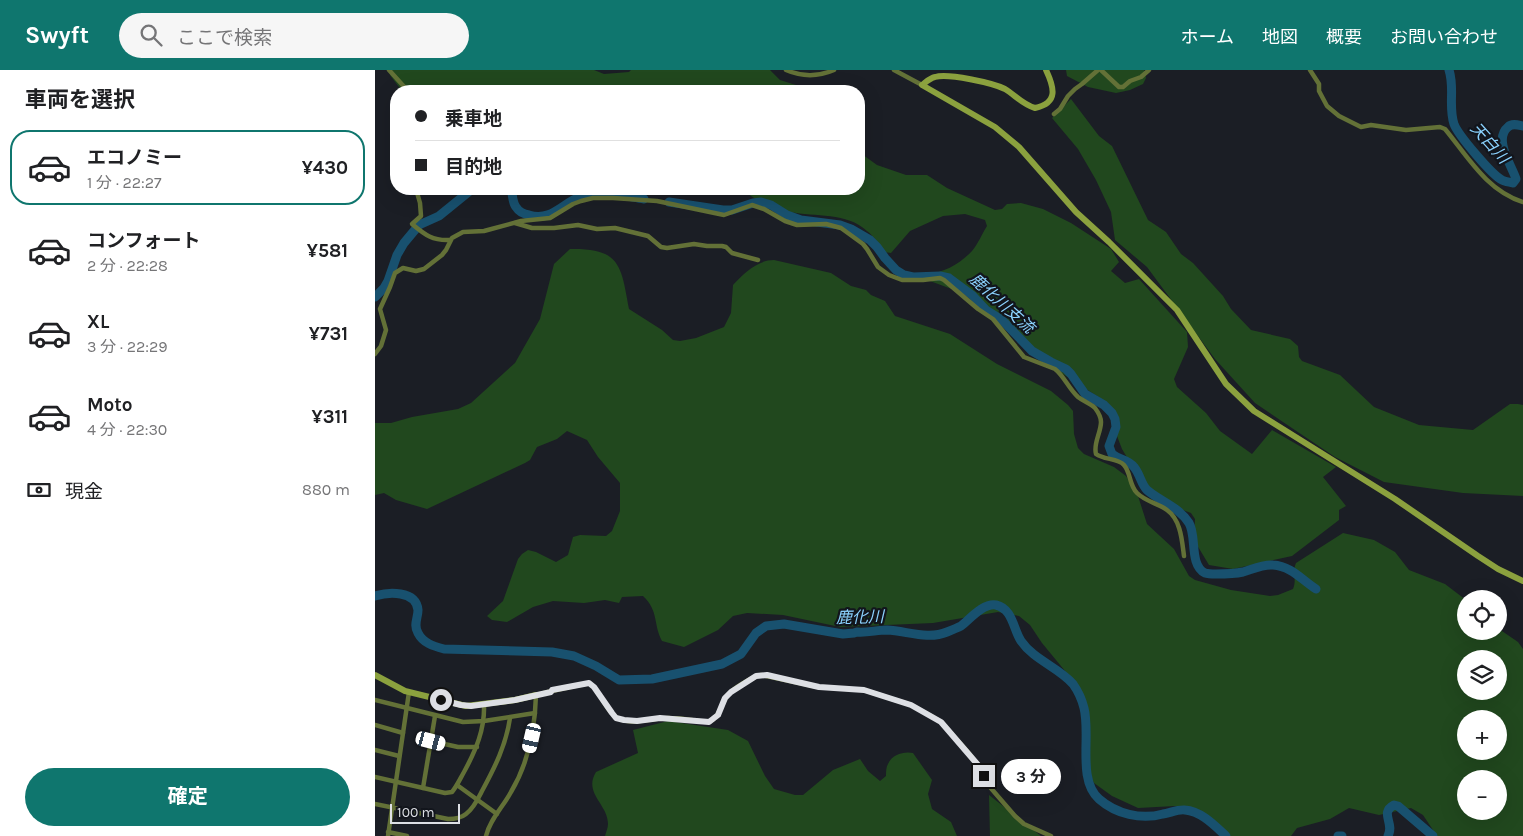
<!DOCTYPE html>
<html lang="ja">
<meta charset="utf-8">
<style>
body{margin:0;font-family:Karla,"Noto Sans JP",sans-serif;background:#f6f6f6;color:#202124;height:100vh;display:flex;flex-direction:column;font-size:19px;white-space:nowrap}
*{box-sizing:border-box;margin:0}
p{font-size:16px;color:#757577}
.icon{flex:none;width:28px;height:28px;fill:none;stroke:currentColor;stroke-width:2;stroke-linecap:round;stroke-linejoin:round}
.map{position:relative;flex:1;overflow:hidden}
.drawer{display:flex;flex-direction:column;background:#fff;width:375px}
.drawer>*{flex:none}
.guide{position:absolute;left:15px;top:15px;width:475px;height:110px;border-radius:20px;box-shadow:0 5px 20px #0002;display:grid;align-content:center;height:110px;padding:0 25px;background:#fff}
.tools{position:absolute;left:1082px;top:520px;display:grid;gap:10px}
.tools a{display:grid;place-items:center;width:50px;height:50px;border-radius:50%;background:#fff;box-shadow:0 5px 20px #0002;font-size:25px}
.scale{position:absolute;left:15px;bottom:12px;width:70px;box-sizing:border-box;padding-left:5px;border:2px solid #dddfe4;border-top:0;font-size:14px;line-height:18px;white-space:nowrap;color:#dddfe4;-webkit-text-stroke:4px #12151c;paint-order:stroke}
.end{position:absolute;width:22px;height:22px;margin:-11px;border:6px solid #dddfe4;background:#111;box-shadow:0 0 0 2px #111}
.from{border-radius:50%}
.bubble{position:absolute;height:35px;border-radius:18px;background:#fff;box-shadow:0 5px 20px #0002;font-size:16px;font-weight:700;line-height:35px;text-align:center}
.car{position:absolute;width:15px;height:30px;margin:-15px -8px;border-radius:6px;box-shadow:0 0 4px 1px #0007;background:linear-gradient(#fff 24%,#345 0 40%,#fff 0 76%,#345 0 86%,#fff 0)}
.guide b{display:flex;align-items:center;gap:18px;height:48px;font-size:19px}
.guide b+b{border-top:1px solid #e0e0e0}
.guide i{width:12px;height:12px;background:#202124}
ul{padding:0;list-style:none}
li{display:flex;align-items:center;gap:15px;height:75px;margin:0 10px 8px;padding:0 15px;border:2px solid transparent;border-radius:20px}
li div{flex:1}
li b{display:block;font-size:19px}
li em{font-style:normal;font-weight:700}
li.on{border-color:#0f766e}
li>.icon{width:45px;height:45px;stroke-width:1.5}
h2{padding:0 25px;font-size:22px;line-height:60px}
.pay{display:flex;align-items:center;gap:12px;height:55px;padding:0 25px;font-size:19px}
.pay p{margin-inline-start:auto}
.primary-button{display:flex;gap:10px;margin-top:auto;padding:10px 25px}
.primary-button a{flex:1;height:58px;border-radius:30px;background:#0f766e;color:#fff;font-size:20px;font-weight:700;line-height:58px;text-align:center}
header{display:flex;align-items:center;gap:30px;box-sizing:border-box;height:70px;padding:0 25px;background:#0f766e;color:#fff}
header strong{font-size:24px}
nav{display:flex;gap:28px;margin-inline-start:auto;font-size:18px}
.search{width:350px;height:45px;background:#f6f6f6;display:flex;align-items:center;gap:12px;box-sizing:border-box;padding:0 18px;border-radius:28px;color:#757577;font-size:19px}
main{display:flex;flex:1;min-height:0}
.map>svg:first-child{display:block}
.green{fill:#21481e;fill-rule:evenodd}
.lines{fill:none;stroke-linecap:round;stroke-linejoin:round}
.river{stroke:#18516f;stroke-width:9}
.street{stroke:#637137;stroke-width:4.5}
.secondary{stroke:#8ba13e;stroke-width:6}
.route{stroke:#dddfe4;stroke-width:6}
.labels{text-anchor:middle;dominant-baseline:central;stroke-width:4.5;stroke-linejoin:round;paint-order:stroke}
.water-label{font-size:16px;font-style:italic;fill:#8bd2fe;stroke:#12151c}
</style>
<header>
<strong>Swyft</strong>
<div class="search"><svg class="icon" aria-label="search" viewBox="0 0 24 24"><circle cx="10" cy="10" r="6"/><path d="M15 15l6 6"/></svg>ここで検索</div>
<nav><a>ホーム</a><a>地図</a><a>概要</a><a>お問い合わせ</a></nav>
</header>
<main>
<section class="drawer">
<h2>車両を選択</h2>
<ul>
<li class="on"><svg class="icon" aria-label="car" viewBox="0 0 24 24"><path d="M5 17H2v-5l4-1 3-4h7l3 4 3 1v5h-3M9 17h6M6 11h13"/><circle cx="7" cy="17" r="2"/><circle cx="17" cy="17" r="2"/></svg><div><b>エコノミー</b><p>1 分 · 22:27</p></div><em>¥430</em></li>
<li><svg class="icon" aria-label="car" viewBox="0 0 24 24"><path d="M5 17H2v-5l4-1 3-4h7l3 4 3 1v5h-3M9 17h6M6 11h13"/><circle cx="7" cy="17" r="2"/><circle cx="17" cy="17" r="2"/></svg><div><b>コンフォート</b><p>2 分 · 22:28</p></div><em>¥581</em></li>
<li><svg class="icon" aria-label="car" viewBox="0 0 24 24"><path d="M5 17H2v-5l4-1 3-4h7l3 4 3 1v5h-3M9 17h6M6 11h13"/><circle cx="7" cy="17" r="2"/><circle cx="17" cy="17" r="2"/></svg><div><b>XL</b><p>3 分 · 22:29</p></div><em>¥731</em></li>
<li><svg class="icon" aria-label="car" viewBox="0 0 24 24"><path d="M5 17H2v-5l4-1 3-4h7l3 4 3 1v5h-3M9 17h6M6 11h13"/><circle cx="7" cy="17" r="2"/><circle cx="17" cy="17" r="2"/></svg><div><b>Moto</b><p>4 分 · 22:30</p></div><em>¥311</em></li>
</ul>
<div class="pay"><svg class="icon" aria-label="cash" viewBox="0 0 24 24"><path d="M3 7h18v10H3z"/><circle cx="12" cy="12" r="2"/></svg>現金<p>880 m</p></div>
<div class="primary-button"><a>確定</a></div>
</section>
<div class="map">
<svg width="1148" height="766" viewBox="0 0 1148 766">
<rect width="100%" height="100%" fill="#1b1e25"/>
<g class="green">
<path d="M14 0H219L229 4 254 2 256 0H395L405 10 440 21H27L15 5Z"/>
<path d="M691 0H769L771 8 768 14 755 20 741 23 713 17 692 6Z"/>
<path d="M696 29 724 66 737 76 773 150 791 162 806 184 818 193 848 226 856 239 876 260 915 269 923 276 924 287 927 291 965 305 999 337 1044 355 1098 360 1135 334H1143L1148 335V426L1088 423 1009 412 960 387 880 333 840 289 772 197 740 170 736 142 721 110 703 79 677 48Z"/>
<path d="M484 82 502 95 531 105H552L572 118 620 140 627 139 632 134 646 133 668 139 696 153 736 179 744 192 736 201 750 213 764 209 812 262 813 277 799 309 802 317 831 343 845 361 877 384 897 360 961 397 948 407 971 436 964 440V450L917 486 858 499 834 495 819 470 820 449 816 443 777 429 747 379 742 366 741 345 733 333 669 292 629 248 590 224 555 211 552 204C569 203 586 193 597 181 603 174 607 164 612 156L610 150 590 144 568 146 535 161 516 183 509 182C504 175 499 166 492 161 472 142 440 147 415 142 399 139 379 131 368 119H484Z"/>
<path d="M195 179C246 178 246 196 254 239L287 260 298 270 305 271 321 268 349 257 356 243 358 215C369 203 383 190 399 190L456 203 476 216 491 220 496 225 510 231 520 246 575 264 622 294 676 321 693 335 698 341 699 364 703 378 709 384 739 397 751 406 763 426 772 454 799 479 814 506 820 510 856 520 895 526 903 525 918 519C922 510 917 502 921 493L968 463 999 470 1020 482 1034 500 1070 514 1091 530V561H1124V559L1143 572 1148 579V766H1062L1048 745 1036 738 1004 745 974 738 955 749 922 758 916 766H845L827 748 814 740 800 736 763 738 737 726 719 713 712 700 713 686 705 627 695 607 667 573 655 555 644 546 623 542 558 553 465 557 408 545 372 543 358 546 343 560 309 577 287 571C278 554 284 541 268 526L247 527 244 533 230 530 209 533 178 531 158 537 132 552 117 550 112 546 128 531 143 489 147 484 153 480 161 482 181 492 193 485 198 467 205 465 231 466 237 461 245 441V413L223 387 212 370 192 361 182 369 162 377 155 390 150 393 52 439 21 430 9 423 0 425V353H16L37 347 83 339 96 333 140 293 165 249 179 194ZM1091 589H1124V621H1091ZM1091 649H1124V681H1091ZM1091 709H1124V741H1091Z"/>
<path d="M293 651 353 660 373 671 390 706 399 719 420 725H428L458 700 485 689 493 701 505 711 511 706C511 702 511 697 513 694 517 684 530 681 538 683L557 710 553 724 557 739 576 752 582 766H230C231 762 233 758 233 754 233 734 208 723 221 702L263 683 258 660Z"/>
<path d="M614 725 666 766H615Z"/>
</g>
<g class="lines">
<g class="river">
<path d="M1074 0C1080 18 1073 36 1079 54 1083 65 1117 105 1127 110 1130 112 1135 112 1138 113L1141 109C1137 96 1118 69 1133 57 1137 53 1143 55 1148 56"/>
<path d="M136 119C138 125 137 132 141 137 144 142 149 144 154 145 177 152 188 132 207 126 227 120 249 126 269 129"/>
<path d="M294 132 348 140H357L378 133 386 132 396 135 412 145 426 150 465 155 476 159 495 170 502 177 510 188 521 200 529 205 538 207 565 206 574 208 597 225 611 240 627 250 657 281 676 292 691 299 696 304 710 324 729 335 737 343 740 349 741 357 734 376 737 384C744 390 753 389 759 397 765 404 766 414 772 420 786 432 804 437 814 453 822 466 814 495 830 503 833 504 837 504 841 504 850 504 859 504 868 502 878 499 888 494 898 495 916 496 927 510 941 519"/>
<path d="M0 227 9 218 13 211 22 185 29 173 44 155 64 146 96 120 112 119"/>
<path d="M0 526C13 522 41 520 43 540 43 548 38 555 43 563 48 573 58 576 69 579L177 582 199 586 221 596 244 610 277 609 347 594 366 584 381 563 391 556 409 554 468 564 479 563 482 562C492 563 502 560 512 560 532 561 553 570 572 562 577 560 582 558 586 556 595 549 608 533 621 535 638 539 638 559 646 571 659 590 683 597 698 614 703 621 707 630 709 638 716 665 702 710 724 729 741 744 766 750 788 744 795 743 803 739 810 740 826 741 840 756 851 766"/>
<path d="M963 766H967"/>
<path d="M1013 766C1020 753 1004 743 1019 735L1023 736 1058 766"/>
</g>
<g class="street">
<path d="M14 0 33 21"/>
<path d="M411 0C427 7 443 7 459 0"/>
<path d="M519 0 547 15"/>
<path d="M726 0 744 17H748L755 11 766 7 774 0"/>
<path d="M935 0 944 14V21L952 36 964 46 986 57 996 55 1031 60 1065 57 1070 59C1093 87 1112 121 1148 132"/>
<path d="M679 44 685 39 693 26 700 19 707 14 723 0"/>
<path d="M41 119 45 133 46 146 37 154C50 165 58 171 75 170"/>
<path d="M140 153 157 158H179L203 155 222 159 240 158 273 166 286 177 292 178 319 174 332 176H347L351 177 357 183 383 190"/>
<path d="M0 284 6 276 11 260 5 239 15 217 20 203 28 198 41 201 49 199 67 185 71 180 77 168 88 162 109 161 146 151 175 148 198 134 206 131 218 128H238L282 131 349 145 377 135 389 139 410 151 422 155 451 154 466 158 488 174 492 179 503 197 514 205 527 210H548L565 208 569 210 603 239 618 249 649 287 680 299C689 306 694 319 703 327 708 331 715 333 720 338 723 342 726 347 726 352 726 363 718 373 721 384 729 390 743 388 749 395 756 403 754 415 762 423 771 432 783 433 792 440 806 450 807 471 809 486"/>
<path d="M0 630 88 652 109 651 160 643"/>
<path d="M0 655 28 663"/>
<path d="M56 671 83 677H102"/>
<path d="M0 680 24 686"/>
<path d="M0 707 70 723 77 722C82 716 85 709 89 702 101 680 110 659 109 634"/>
<path d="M82 715 122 744"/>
<path d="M48 718 60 646"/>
<path d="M0 734 73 749C79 749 86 748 91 744 99 738 103 729 107 721 120 697 131 675 135 648"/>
<path d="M13 762 32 766"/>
<path d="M13 766 34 622"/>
<path d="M111 766C115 749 128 737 136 722 154 692 160 660 161 625L177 621 214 613C226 621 229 639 241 647 255 657 278 647 295 648 308 648 321 651 334 652 346 646 345 635 352 626 358 618 377 607 386 605L443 617 489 620 536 635 556 646 566 652 592 681 603 695 614 716 640 746 649 754 676 766"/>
</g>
<g class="secondary">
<path d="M671 0C679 17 684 33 660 38 648 35 640 25 630 19 618 13 573 3 560 7 555 8 551 12 547 15L620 57 644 77 701 142 734 172 802 240 851 314 879 341 1020 429 1103 486 1123 499 1148 511"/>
<path d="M0 605 30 621 91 636 140 630 161 625"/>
</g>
</g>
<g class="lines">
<path class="route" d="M66 630 86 635 96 636 140 630 176 622 177 620 214 613 219 617 237 643 241 648 249 650 262 651 285 648 334 652 343 645 350 628 356 622 381 606 392 605 444 617 489 620 536 635 566 652 603 695 609 706"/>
</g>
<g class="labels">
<g class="water-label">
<text transform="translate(1115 73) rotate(48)">天白川</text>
<text transform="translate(627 233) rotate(42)">鹿化川支流</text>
<text transform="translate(485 547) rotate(-1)">鹿化川</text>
</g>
</g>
</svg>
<div class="tools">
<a><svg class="icon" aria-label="locate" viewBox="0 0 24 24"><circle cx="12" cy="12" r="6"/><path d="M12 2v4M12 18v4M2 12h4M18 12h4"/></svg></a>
<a><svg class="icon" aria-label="layers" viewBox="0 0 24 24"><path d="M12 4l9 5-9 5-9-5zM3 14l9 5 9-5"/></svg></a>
<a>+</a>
<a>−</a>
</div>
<div class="scale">100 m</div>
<i class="end from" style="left:66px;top:630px"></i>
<i class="end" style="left:609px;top:706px"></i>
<div class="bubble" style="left:626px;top:689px;width:60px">3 分</div>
<i class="car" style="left:157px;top:668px;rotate:193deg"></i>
<i class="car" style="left:56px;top:671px;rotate:105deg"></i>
<div class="guide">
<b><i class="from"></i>乗車地</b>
<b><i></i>目的地</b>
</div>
</div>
</main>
